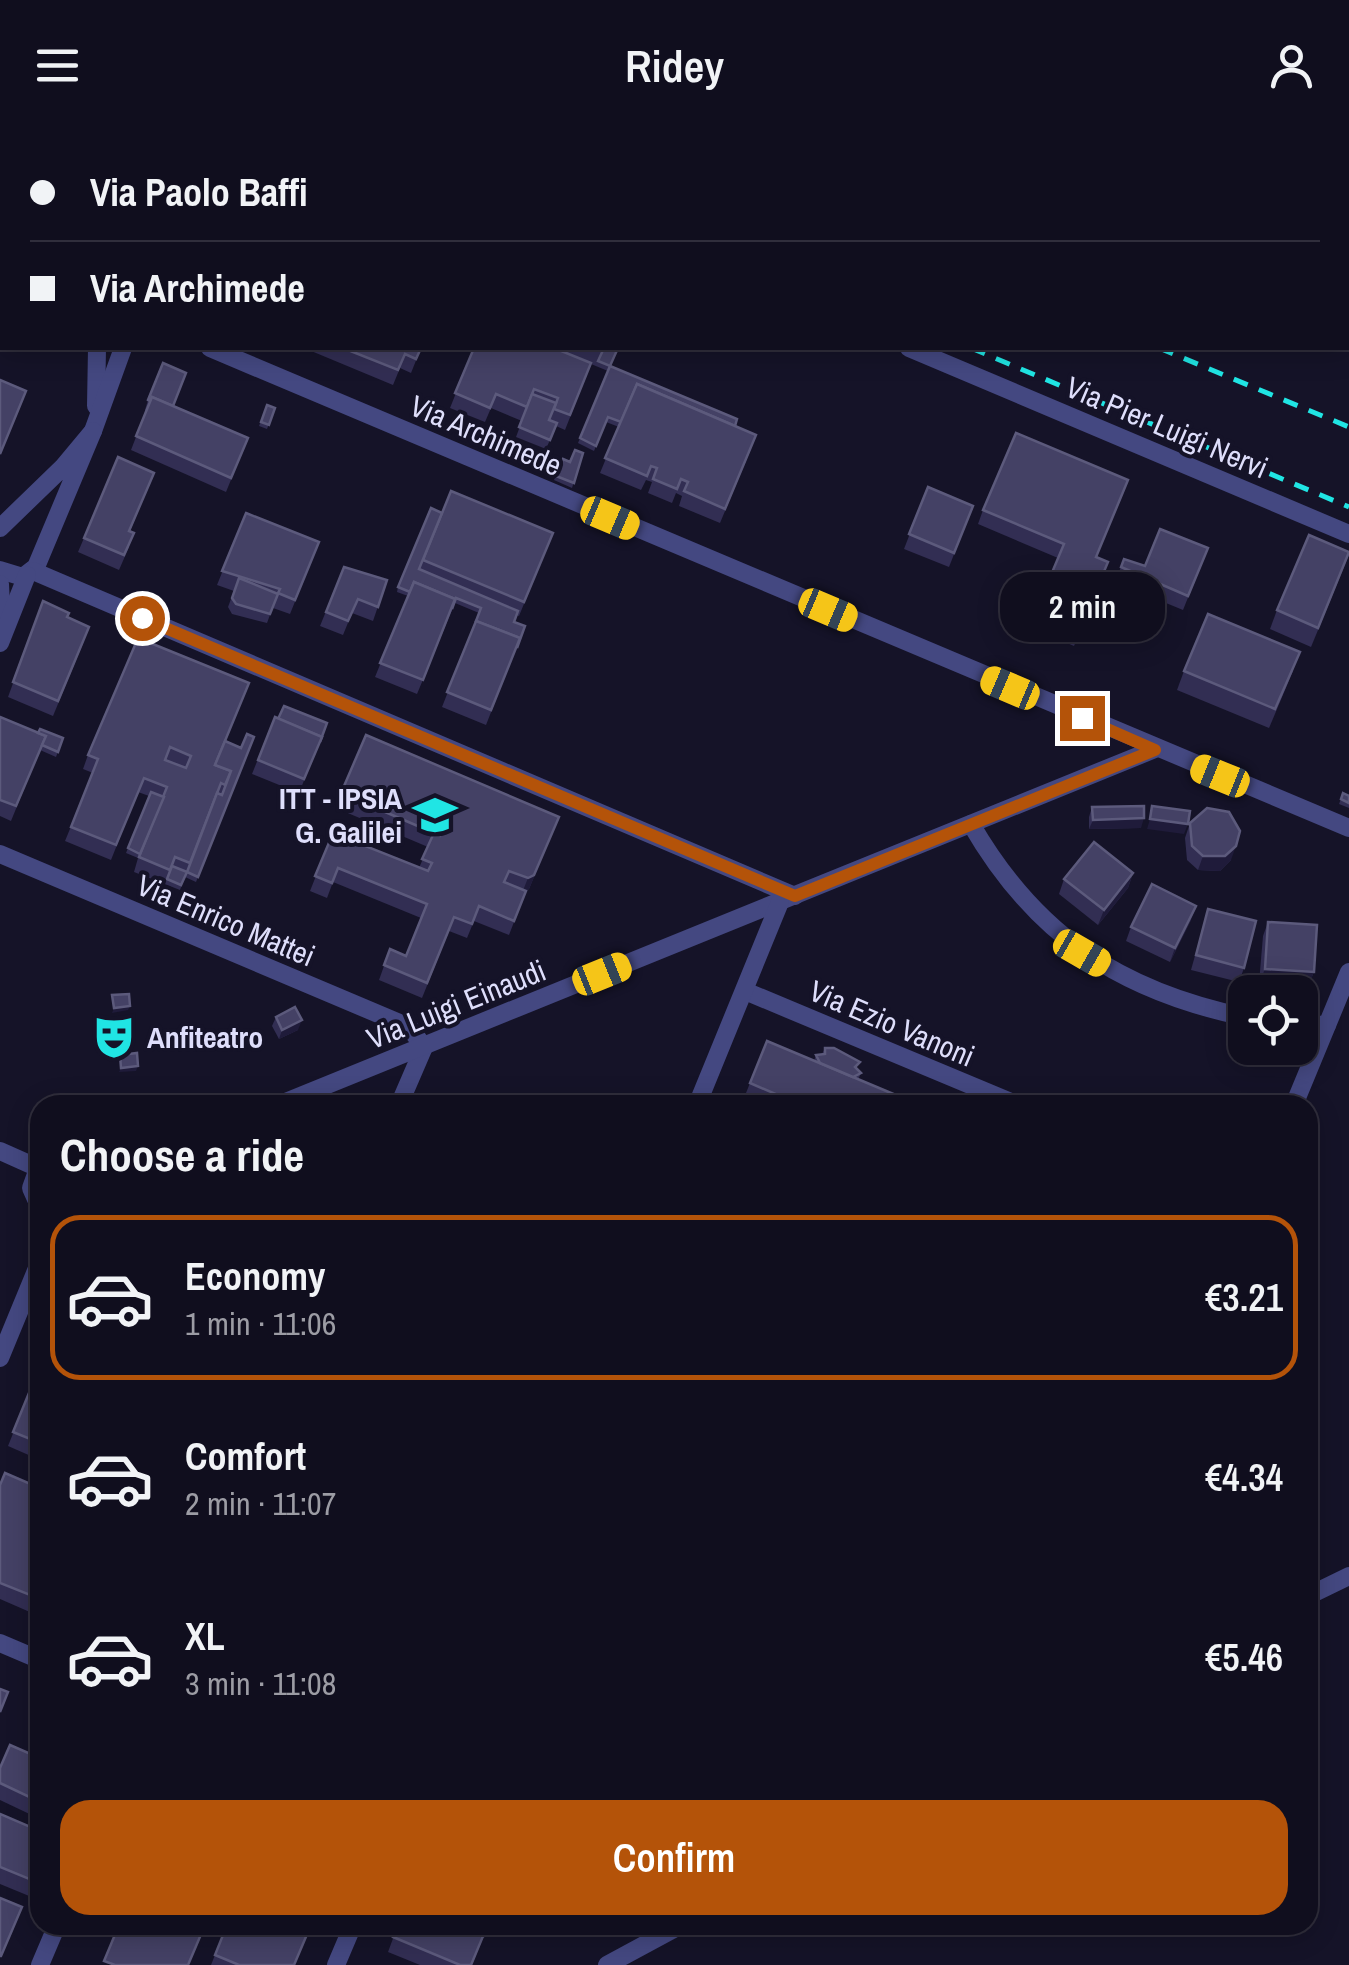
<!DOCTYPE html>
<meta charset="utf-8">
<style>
body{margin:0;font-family:"Archivo Narrow",sans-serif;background:#191727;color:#f1f3f6;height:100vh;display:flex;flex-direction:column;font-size:38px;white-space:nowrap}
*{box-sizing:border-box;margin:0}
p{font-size:32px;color:#9c9ca4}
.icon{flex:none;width:55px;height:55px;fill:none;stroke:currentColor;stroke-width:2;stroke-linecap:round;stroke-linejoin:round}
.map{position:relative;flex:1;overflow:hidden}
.details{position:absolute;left:30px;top:965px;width:1288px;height:840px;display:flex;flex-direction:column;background:#100e1e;border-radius:30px;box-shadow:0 5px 25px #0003,0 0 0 2px #302e3c}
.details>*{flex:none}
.banner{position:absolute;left:0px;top:0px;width:1350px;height:220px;box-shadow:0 5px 25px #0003,0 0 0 2px #302e3c;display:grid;align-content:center;height:220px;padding:0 30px;background:#100e1e}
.fabs{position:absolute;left:1228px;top:845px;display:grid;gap:20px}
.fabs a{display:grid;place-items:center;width:90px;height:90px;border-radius:20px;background:#100e1e;box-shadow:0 5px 25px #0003,0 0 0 2px #302e3c;font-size:50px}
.end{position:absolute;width:45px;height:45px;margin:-22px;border:12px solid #b45309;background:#fff;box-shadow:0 0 0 5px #fff}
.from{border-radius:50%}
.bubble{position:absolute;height:70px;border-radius:30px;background:#100e1e;box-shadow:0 5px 25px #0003,0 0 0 2px #302e3c;font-size:32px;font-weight:600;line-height:70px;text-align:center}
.car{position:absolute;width:30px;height:60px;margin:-30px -15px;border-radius:12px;box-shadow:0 0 8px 2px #0007;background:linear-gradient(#f5c518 24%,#345 0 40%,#f5c518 0 76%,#345 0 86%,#f5c518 0)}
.banner b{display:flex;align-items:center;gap:35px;height:95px;font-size:38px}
.banner b+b{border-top:2px solid #302e3c}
.banner i{width:25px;height:25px;background:#f1f3f6}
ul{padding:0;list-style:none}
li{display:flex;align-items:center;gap:30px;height:165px;margin:0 20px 15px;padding:0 10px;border:5px solid transparent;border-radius:30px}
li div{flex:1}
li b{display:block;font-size:38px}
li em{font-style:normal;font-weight:600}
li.on{border-color:#b45309}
li>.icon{width:90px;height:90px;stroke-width:1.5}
h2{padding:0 30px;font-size:45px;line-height:120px}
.button{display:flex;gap:20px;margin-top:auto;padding:20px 30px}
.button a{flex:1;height:115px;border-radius:30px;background:#b45309;color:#fff;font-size:40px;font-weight:600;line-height:115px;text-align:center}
header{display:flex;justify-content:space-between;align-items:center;height:130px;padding:0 30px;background:#100e1e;font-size:45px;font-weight:600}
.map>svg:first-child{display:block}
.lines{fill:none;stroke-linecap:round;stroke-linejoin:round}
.street{stroke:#444881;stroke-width:18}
.rail{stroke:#20e5e4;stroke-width:5;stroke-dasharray:15 12;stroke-linecap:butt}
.wall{fill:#322e53}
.shaded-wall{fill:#1f1b3a}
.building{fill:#444165;stroke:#5c5a7c;stroke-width:2.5;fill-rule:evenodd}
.route{stroke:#b45309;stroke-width:12}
.labels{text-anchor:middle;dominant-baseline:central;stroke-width:8;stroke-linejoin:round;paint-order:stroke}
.street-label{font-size:30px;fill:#dedefb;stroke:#151328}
.poi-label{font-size:30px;font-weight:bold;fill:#dedefb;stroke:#151328;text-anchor:end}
</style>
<header><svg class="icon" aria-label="menu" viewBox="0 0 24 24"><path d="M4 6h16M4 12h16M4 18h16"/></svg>Ridey<svg class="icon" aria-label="person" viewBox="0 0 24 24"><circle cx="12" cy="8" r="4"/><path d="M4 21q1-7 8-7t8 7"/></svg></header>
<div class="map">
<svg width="1349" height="1835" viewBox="0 0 1349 1835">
<rect width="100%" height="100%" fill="#151328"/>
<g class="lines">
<g class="street">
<path d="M396 0 402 2"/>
<path d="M181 2 182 0"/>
<path d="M214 2 215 0"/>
<path d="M0 133 2 134"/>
<path d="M210 218 1349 698"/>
<path d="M909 218 1349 404"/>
<path d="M96 276 97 218"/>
<path d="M93 301 123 218"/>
<path d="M0 398 63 337 93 301 36 437 23 447 0 440"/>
<path d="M33 441 795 766"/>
<path d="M0 454 2 497"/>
<path d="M0 513 27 445"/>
<path d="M971 694C1035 805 1120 861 1245 887"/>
<path d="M0 724 409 897 424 917 399 975"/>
<path d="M745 861 1018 975"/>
<path d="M1300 894 1327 895"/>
<path d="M278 975 1155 619"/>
<path d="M697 975 780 772"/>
<path d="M1294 975 1349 842"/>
<path d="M0 1021 36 1037"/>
<path d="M40 1033 31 1058 40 1078"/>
<path d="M0 1228 40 1131"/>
<path d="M1308 1466 1349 1446"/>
<path d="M0 1513 40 1530"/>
<path d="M40 1835 57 1795"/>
<path d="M336 1835 353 1795"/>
<path d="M607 1835 681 1795"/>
</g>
<g class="rail">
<path d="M460 0 466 2"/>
<path d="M635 0 641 2"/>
<path d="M971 218 1349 377"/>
<path d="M1159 218 1349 297"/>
</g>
</g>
<g class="wall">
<path d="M0 0 2 2V89L0 88Z"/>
<path d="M808 0H863L862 2H814Z"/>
<path d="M304 218H421L411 243 400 238 393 255Z"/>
<path d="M474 218H618L610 236 735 296 751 319 720 393 679 376 682 366 676 363 672 373 648 363 652 352 646 350 641 360 600 343 619 297 606 292 594 321 578 313 608 241 591 234 565 300 556 296 546 319 516 307 522 291 491 278 485 292 450 278Z"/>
<path d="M148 270 174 276 248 308 226 362 131 320 146 281 145 280Z"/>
<path d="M267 275 275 278 267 299 259 296Z"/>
<path d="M583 323 572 358 554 350 563 329 570 332Z"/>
<path d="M154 343 130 401 129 417 119 440 78 422 84 408Z"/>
<path d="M928 357 973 376 949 437 904 419Z"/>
<path d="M1123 364 1096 428 1103 447 1074 516 1030 497 1058 428 978 394 983 380Z"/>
<path d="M246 383 319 412 290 484 273 478 274 474 267 493 232 484 228 477 234 461 217 455Z"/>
<path d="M442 383 553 403 519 486 516 485 514 492 525 496 486 595 442 577 479 483 455 473 417 564 375 547 408 466 397 462 398 457Z"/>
<path d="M1208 418 1183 480 1115 452 1124 429 1145 436Z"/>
<path d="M1349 425 1311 517 1270 499 1277 480Z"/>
<path d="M344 437 387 450 373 491 352 483 343 505 320 496Z"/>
<path d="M43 471 67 487 84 511 53 586 8 567Z"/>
<path d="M1184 541H1293L1269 598 1177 560Z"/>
<path d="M0 587 38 603 63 608 56 627 40 620 11 691 0 686Z"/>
<path d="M275 587 327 593 299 663 252 644Z"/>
<path d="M254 607 196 752 185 747 180 760 134 742 138 728 126 723 149 666 138 662 111 730 65 711 93 643 83 639 88 625 225 611 241 618Z"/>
<path d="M341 663 559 687 529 759 526 761 509 805 474 791 467 808 449 801 422 868 379 850 390 819 406 826 421 788 333 752 327 768 310 761 333 703 419 738 428 717 336 678Z"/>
<path d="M1343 663 1349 666V678L1339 674Z"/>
<path d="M1092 677 1141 698 1089 699V687Z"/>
<path d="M1190 693 1231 730 1220 741 1198 740 1187 730 1185 708Z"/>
<path d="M1133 743 1128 758 1098 795 1059 764 1064 749Z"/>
<path d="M1208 779 1244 838 1239 852 1191 840Z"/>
<path d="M1191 790 1170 832 1126 811 1131 797Z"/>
<path d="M1268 792 1314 842 1308 856 1259 853 1263 806Z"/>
<path d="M276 887 298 900 279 909 272 896Z"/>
<path d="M825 918 857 939 861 943 858 950 901 975H762L744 968 750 953 814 931 816 925 822 924Z"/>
<path d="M40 1236V1330L8 1316Z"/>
<path d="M0 1355 40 1358 39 1486 0 1469Z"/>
<path d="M40 1628V1689L0 1670V1638Z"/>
<path d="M0 1684 40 1753 34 1768 0 1754Z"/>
<path d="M227 1795 295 1835H211Z"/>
<path d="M398 1795H491L484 1808H483L472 1835H420L388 1822Z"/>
</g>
<g class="shaded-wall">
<path d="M559 687 529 759 522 763 528 748Z"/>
<path d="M1144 688 1141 698 1089 699 1093 690Z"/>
<path d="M1150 689 1188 694 1184 704 1147 699Z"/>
<path d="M1236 716 1231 730 1220 741 1198 740 1203 726Z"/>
<path d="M1133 743 1128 758 1098 795 1104 780Z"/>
<path d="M1196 776 1191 790 1170 832 1175 818Z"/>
<path d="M1265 839 1314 842 1308 856 1259 853Z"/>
<path d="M130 876 128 880 112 883 114 878Z"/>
<path d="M302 890 298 900 279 909 282 900Z"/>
<path d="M138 936 136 941 119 942 121 938Z"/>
</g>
<g class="building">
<path d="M0 0H36L42 2H2V72L0 71Z"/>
<path d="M250 0H303L309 2H249Z"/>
<path d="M343 218H421L416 229 405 224 398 240Z"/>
<path d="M474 218H554L591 233 570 285 554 279 558 268 534 259 527 277 496 264 490 278 455 263Z"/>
<path d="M604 218H618L610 236 598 231Z"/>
<path d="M163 233 186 243 173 276 152 267 150 271 148 270Z"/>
<path d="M610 236 737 289 735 296 637 254 621 292 608 287 596 316 580 308Z"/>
<path d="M0 250 26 261 0 324Z"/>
<path d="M637 254 756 305 725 379 684 361 688 352 681 349 677 359 653 349 657 338 651 336 647 346 605 328Z"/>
<path d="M532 264 556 273 549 290 557 293 550 310 519 297Z"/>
<path d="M152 267 248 308 231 348 136 306Z"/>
<path d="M267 275 275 278 269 295 261 292Z"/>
<path d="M1016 303 1128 350 1096 427 1108 432 1079 501 1035 483 1064 414 983 380Z"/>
<path d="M575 320 583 323 574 353 556 346 563 329 570 332Z"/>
<path d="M118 327 154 343 129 401 134 403 124 425 84 408Z"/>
<path d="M928 357 973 376 954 423 909 404Z"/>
<path d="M451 361 553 403 524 472 423 430Z"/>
<path d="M431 378 442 383 419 439 518 481 514 492 525 496 517 518 520 508 476 491 481 478 456 468 452 479 455 469 414 452 410 462 398 457Z"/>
<path d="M246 383 319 412 295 470 278 463 280 459 222 441Z"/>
<path d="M1160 399 1208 418 1188 466 1121 437 1124 429 1145 436Z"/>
<path d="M1309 405 1349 422 1318 498 1277 480Z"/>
<path d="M344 437 387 450 378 477 358 469 348 491 326 482Z"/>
<path d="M239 448 278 464 270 484 236 474 232 468Z"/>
<path d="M414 452 455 469 423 550 380 533Z"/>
<path d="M43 471 69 483 67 487 89 497 58 571 13 552Z"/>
<path d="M1208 484 1300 522 1275 579 1184 541Z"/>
<path d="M476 491 520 508 491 580 447 562Z"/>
<path d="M138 508 249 553 215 635 231 641 225 655 221 653 190 733 175 727 170 740 139 727 167 657 144 648 116 715 71 697 98 629 88 625ZM170 617 191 626 186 638 165 630Z"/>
<path d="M284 576 327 593 320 612 322 607 278 589Z"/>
<path d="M0 587 46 606 16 676 0 670Z"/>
<path d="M275 587 322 607 304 649 258 630Z"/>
<path d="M40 599 63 608 58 622 42 615 46 606 38 603Z"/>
<path d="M247 604 254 607 198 747 187 742 217 663 222 665 231 641 215 635 225 611 241 618Z"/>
<path d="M366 605 559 687 534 745 528 748 509 741 504 752 526 761 514 791 479 776 472 794 454 787 427 853 384 835 390 819 406 826 427 774 338 738 332 753 315 746 333 703 428 741 432 733 422 729 433 705 441 706 341 663Z"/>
<path d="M151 662 164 667 140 724 128 718Z"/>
<path d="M1343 663 1349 666V673L1341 669Z"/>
<path d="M1144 676V688L1093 690 1092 677Z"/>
<path d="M1152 676 1190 681 1188 694 1150 689Z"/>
<path d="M1207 678 1229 682 1240 701 1236 716 1225 726H1203L1192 716 1190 693Z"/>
<path d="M1094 712 1133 743 1104 780 1064 749Z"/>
<path d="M172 736 187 742 181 755 167 749Z"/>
<path d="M1152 754 1196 776 1175 818 1131 797Z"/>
<path d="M1208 779 1256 791 1244 838 1196 825Z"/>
<path d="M1268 792 1317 795 1314 842 1265 839Z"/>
<path d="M129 864 130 876 114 878 112 865Z"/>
<path d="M295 877 302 890 282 900 276 887Z"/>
<path d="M767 911 903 968 900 975H801L750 953Z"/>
<path d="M825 918H834L860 932 855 937 861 943 853 947 820 933 816 925 825 924Z"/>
<path d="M137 923 138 936 121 938 120 925Z"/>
<path d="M40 1236V1313L13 1302Z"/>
<path d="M5 1343 40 1358V1469L0 1453V1355Z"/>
<path d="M0 1559 8 1562 0 1582Z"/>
<path d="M10 1615 40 1628V1672L0 1653V1638Z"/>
<path d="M0 1684 40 1701 39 1753 0 1737Z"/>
<path d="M0 1768 22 1777 1 1826H0Z"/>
<path d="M119 1795H205L188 1835H115L104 1831Z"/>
<path d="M227 1795H311L294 1835H239L215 1825Z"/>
<path d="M398 1795H477L486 1799 471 1835H460L393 1807Z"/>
</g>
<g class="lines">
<path class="route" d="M142 488 795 766 1155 620 1082 588"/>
</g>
<defs>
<g id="school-bare" transform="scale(3.45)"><path d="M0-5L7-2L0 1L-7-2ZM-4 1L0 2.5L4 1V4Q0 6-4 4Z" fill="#20e5e4" stroke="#151328" stroke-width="2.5" paint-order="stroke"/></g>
<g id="theatre-bare" transform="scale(3.45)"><path d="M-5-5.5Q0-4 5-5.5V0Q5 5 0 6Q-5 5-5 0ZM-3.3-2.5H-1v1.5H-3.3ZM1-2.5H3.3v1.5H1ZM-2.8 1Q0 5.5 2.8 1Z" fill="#20e5e4" stroke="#151328" stroke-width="2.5" paint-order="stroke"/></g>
</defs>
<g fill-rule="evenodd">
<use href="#school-bare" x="435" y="685"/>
<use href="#theatre-bare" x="114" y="907"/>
</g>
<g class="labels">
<g class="street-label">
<text transform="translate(1167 297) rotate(23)">Via Pier Luigi Nervi</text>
<text transform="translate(486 305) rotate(23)">Via Archimede</text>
<text transform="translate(226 790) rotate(23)">Via Enrico Mattei</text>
<text transform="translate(456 874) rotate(-22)">Via Luigi Einaudi</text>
<text transform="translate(892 893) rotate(23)">Via Ezio Vanoni</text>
</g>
<g class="poi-label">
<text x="402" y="668">ITT - IPSIA<tspan x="402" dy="34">G. Galilei</tspan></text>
<text x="147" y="907" text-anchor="start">Anfiteatro</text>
</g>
</g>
</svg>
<div class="fabs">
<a><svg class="icon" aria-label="locate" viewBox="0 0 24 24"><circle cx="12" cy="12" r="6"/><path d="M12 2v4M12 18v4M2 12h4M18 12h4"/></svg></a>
</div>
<i class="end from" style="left:142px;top:488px"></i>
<i class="end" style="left:1082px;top:588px"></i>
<div class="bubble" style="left:1000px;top:442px;width:165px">2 min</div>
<i class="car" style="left:610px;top:388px;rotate:113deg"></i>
<i class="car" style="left:828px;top:480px;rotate:113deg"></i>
<i class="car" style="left:1010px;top:558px;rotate:293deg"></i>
<i class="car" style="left:1220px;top:646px;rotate:292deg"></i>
<i class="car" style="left:1082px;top:823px;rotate:120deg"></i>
<i class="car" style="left:602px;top:844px;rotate:68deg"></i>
<div class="banner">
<b><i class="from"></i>Via Paolo Baffi</b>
<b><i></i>Via Archimede</b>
</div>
<section class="details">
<h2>Choose a ride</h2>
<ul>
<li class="on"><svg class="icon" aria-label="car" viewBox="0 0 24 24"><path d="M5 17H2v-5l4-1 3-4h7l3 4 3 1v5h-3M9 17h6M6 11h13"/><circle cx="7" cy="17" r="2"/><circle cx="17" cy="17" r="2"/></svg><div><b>Economy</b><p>1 min · 11:06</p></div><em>€3.21</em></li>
<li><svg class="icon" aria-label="car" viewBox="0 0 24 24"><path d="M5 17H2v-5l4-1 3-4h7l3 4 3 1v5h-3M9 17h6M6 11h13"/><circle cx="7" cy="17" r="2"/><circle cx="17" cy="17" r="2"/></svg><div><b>Comfort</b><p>2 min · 11:07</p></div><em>€4.34</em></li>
<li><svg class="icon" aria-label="car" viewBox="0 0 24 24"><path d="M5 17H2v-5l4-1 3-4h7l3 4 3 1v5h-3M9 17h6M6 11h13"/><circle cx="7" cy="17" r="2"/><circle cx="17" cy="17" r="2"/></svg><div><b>XL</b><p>3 min · 11:08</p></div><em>€5.46</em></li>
</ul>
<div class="button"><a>Confirm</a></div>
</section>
</div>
